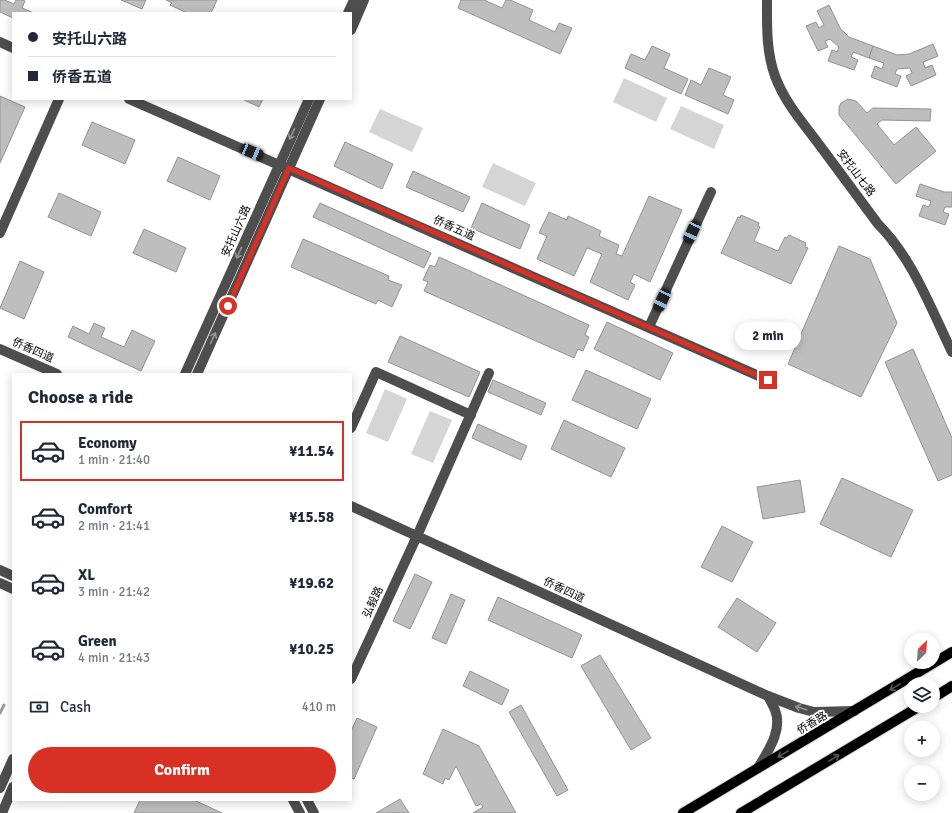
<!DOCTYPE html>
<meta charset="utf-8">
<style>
body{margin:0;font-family:Signika,"Noto Sans SC",sans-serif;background:#f6f6f7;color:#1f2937;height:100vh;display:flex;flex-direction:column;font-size:15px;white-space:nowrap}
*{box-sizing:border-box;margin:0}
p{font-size:13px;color:#747a83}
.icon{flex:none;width:22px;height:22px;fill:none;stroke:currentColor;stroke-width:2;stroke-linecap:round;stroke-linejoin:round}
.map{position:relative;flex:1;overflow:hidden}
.drawer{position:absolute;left:12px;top:373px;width:340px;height:428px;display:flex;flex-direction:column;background:#fff;border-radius:0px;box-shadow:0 2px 10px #0003}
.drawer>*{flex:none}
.top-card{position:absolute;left:12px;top:12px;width:340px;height:88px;border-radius:0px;box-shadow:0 2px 10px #0003;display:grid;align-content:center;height:88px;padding:0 16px;background:#fff}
.needle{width:26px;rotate:25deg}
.controls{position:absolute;left:904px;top:633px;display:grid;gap:8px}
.controls a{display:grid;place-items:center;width:36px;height:36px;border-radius:50%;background:#fff;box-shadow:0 2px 10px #0003;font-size:20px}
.end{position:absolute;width:18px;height:18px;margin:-9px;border:5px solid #d93025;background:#fff;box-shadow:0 0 0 2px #fff}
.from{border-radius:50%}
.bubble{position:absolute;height:28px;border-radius:14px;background:#fff;box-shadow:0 2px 10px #0003;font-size:13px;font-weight:800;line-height:28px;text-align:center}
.car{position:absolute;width:12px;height:24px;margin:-12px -6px;border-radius:5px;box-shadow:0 0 3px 1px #0007;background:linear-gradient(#222 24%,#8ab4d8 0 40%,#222 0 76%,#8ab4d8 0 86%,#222 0)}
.top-card b{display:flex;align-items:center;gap:14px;height:38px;font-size:15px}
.top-card b+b{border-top:1px solid #e0e1e3}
.top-card i{width:10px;height:10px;background:#1f2937}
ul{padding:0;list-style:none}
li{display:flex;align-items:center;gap:12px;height:60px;margin:0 8px 6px;padding:0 8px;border:2px solid transparent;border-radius:0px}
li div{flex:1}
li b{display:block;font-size:15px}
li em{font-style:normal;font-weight:800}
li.on{border-color:#d93025}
li>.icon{width:36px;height:36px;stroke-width:1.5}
h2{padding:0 16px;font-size:18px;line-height:48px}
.pay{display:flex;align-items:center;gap:10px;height:44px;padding:0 16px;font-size:15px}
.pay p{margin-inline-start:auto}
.button{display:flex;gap:8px;margin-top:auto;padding:8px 16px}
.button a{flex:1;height:46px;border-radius:24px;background:#d93025;color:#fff;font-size:16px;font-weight:800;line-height:46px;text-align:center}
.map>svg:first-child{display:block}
.green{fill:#d5d5d5}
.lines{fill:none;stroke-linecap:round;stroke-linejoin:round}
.stream{stroke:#9c9c9c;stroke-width:3}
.building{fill:#bebebe;stroke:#929292}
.major-casing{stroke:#dbdbdb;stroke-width:12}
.minor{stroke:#4e4e4e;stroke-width:10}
.major{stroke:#000;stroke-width:10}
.oneway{stroke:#959595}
.oneway2{stroke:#595959}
.route{stroke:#d93025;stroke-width:5}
.labels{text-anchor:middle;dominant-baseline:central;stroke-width:3.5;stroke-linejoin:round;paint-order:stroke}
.street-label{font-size:11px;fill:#000;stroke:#fff}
</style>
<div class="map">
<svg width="952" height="813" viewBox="0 0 952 813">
<rect width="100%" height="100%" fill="#fff"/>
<g class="green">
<path d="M624 78 667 98 656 122 613 102Z"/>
<path d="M681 106 724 125 714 149 670 129Z"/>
<path d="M380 109 423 128 412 152 369 132Z"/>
<path d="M493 163 536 183 525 206 482 187Z"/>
<path d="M385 389 407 399 388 442 366 433Z"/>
<path d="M430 411 452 420 433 463 411 454Z"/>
</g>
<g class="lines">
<path class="stream" d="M0 713 4 705"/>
</g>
<g class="building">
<path d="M0 0H5L14 4 16 0H23L25 1 22 8 34 13H13V18L0 12Z"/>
<path d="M121 0H146L142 9Z"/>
<path d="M166 0H217L211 13H187L170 5 172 3Z"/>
<path d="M461 0H484L502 8 506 0H510L533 10 529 20 555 32 559 23 572 28 560 54 458 8Z"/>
<path d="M829 5 840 28 849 37 873 46 869 58 853 52 851 57 858 60 854 70 828 61 832 50 837 52 839 47 830 39 825 41 828 47 818 51 806 26 816 22 819 28 824 25 817 11Z"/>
<path d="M933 44 938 56 923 62 925 68 932 65 936 75 911 86 906 76 912 73 910 68 897 69 895 74 901 76 897 87 871 77 875 66 882 69 884 63 869 58 873 46 897 55 909 54Z"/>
<path d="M652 46 670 54 664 68 688 79 681 94 625 68 631 54 645 60Z"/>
<path d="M709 68 731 77 723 95 734 100 728 114 685 95 691 80 701 85Z"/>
<path d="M0 96 25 107 0 163Z"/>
<path d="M242 99H263L259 107Z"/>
<path d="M848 99 856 101 867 113 873 108 931 109 930 121 882 120 877 124 894 145 916 127 936 151 896 184 839 115V107L841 103Z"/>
<path d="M92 122 135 140 125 164 82 145Z"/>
<path d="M345 142 393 164 382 189 334 166Z"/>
<path d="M178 157 220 176 210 200 167 181Z"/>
<path d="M413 171 470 197 463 212 406 187Z"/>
<path d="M920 184 944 192H952V207H945L943 212 949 214 945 225 919 216 923 205 929 207 931 201 916 196Z"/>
<path d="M59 193 101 212 91 236 48 217Z"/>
<path d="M649 196 682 210 650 282 634 274 630 282 635 285 628 300 590 282 602 254 587 248 574 276 537 259 547 236 539 233 549 212 567 220 568 216 601 231 599 236 619 245 616 254 622 256Z"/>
<path d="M320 203 431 253 424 268 313 217Z"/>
<path d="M482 203 530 225 520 249 471 228Z"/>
<path d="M741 215 759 223 758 226 760 227 754 241 778 251 785 237 787 238 789 235 806 243 805 247 808 248 791 284 721 253 738 217 740 218Z"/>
<path d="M144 229 186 248 176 272 133 253Z"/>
<path d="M303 239 389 276 388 280 402 285 392 307 378 300 376 304 291 267Z"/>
<path d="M839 246 870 259 897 323 861 397 788 364Z"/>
<path d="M439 257 589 325 585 335 589 337 583 351 578 349 574 358 424 291 428 282 423 280 430 265 435 267Z"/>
<path d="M20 261 44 272 24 319 0 308Z"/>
<path d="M607 322 673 353 660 380 594 349Z"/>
<path d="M94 323 105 328 101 337 124 347 132 330 155 341 141 371 68 337 73 326 89 334Z"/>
<path d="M400 336 480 372 469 397 388 362Z"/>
<path d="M913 349 952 438V475L938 481 885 362Z"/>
<path d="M586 370 651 399 637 429 572 400Z"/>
<path d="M493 380 546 403 541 415 488 392Z"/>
<path d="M564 420 625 448 611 477 551 449Z"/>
<path d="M478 424 527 446 521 460 472 438Z"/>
<path d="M842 478 913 510 891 557 820 524Z"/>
<path d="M800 480 805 512 763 519 757 487Z"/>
<path d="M722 526 753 542 732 582 701 567Z"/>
<path d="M415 574 432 582 410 629 393 621Z"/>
<path d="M451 594 465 600 446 644 432 638Z"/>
<path d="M498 597 582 635 572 658 488 620Z"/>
<path d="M737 598 776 623 757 652 718 627Z"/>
<path d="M600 655 651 738 631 750 581 666Z"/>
<path d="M470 671 509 690 502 705 463 686Z"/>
<path d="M521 705 568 790 557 796 509 712Z"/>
<path d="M357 718 377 727 354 779 351 778V731Z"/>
<path d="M443 729 479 746 516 813H473L483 807 481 804 476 806 456 766 449 780 445 778 443 784 423 774Z"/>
<path d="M400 799 409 813H376Z"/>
<path d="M140 800H194L222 813H134Z"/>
</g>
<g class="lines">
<g class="major-casing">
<g id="major">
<path d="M933 698 952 686"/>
<path d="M683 813 952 652"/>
<path d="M741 813 920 706"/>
</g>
</g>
<g class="minor">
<path d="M767 0C767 25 766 51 775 76 784 101 802 122 818 143 838 170 858 197 878 224 913 259 931 309 952 352"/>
<path d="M348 13 354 0"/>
<path d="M351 30 364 0"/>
<path d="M0 42 13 48"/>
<path d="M129 99 768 380"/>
<path d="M0 233 59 99"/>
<path d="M649 327 711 192"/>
<path d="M0 349 57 374"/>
<path d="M185 374 309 99"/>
<path d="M197 374 320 99"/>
<path d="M351 428 376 372 471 415"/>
<path d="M351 506 768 696 799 708 814 712 854 711"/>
<path d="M0 570 13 576"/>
<path d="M0 583 13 589"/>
<path d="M351 679 417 536 489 373"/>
<path d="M758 768C768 751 783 730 775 710 773 705 770 700 768 696"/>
<path d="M0 788 13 759"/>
<path d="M293 800 300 813"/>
<path d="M307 800 314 813"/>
<path d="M2 813 13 787"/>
</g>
<use href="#major" class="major"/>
</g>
<defs><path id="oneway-shaft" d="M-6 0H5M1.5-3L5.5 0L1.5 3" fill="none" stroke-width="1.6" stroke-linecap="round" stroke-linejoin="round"/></defs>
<g class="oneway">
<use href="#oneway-shaft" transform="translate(292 134) rotate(115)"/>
<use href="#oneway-shaft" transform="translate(239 253) rotate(114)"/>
<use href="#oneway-shaft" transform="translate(213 338) rotate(-66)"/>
<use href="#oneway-shaft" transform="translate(801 708) rotate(-163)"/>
</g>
<g class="oneway2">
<use href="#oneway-shaft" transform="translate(895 687) rotate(149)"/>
<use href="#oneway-shaft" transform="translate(783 754) rotate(149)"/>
<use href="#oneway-shaft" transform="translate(834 758) rotate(-31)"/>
</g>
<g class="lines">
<path class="route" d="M228 306 289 168 768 380"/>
</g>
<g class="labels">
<g class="street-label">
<text transform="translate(856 173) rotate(53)">安托山七路</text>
<text transform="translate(454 228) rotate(24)">侨香五道</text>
<text transform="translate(236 231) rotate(-66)">安托山六路</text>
<text transform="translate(33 350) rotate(24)">侨香四道</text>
<text transform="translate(564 590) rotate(25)">侨香四道</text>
<text transform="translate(373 602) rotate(-65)">弘毅路</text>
<text transform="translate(812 723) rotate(-31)">侨香路</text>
</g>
</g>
</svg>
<div class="controls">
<a><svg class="needle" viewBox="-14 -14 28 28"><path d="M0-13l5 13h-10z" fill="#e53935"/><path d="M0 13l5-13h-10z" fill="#747a83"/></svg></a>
<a><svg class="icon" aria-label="layers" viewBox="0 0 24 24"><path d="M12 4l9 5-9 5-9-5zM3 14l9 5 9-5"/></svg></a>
<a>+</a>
<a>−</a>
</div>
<i class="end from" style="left:228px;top:306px"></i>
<i class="end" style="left:768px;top:380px"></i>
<div class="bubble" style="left:735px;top:322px;width:66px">2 min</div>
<i class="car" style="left:252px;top:152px;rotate:113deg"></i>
<i class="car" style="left:692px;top:232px;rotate:205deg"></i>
<i class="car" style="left:662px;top:300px;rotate:205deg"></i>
<div class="top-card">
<b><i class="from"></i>安托山六路</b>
<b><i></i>侨香五道</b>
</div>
<section class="drawer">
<h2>Choose a ride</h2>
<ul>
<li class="on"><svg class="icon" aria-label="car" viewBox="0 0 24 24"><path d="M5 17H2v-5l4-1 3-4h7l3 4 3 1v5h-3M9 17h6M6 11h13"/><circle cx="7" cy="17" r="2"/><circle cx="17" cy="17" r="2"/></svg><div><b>Economy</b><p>1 min · 21:40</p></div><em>¥11.54</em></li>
<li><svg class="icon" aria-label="car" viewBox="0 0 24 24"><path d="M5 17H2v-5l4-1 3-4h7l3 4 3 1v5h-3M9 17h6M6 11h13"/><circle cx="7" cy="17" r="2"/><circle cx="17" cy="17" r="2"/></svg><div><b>Comfort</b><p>2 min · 21:41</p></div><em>¥15.58</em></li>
<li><svg class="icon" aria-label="car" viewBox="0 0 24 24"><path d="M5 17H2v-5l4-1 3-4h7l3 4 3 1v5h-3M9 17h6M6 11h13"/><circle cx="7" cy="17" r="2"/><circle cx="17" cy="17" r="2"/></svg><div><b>XL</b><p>3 min · 21:42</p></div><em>¥19.62</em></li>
<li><svg class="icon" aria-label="car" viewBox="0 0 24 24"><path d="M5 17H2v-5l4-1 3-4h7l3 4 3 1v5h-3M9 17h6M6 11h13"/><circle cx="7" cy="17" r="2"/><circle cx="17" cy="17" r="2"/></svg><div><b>Green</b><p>4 min · 21:43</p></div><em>¥10.25</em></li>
</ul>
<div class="pay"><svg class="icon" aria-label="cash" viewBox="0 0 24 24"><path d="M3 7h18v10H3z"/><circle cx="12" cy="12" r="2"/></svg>Cash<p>410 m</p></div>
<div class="button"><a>Confirm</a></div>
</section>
</div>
